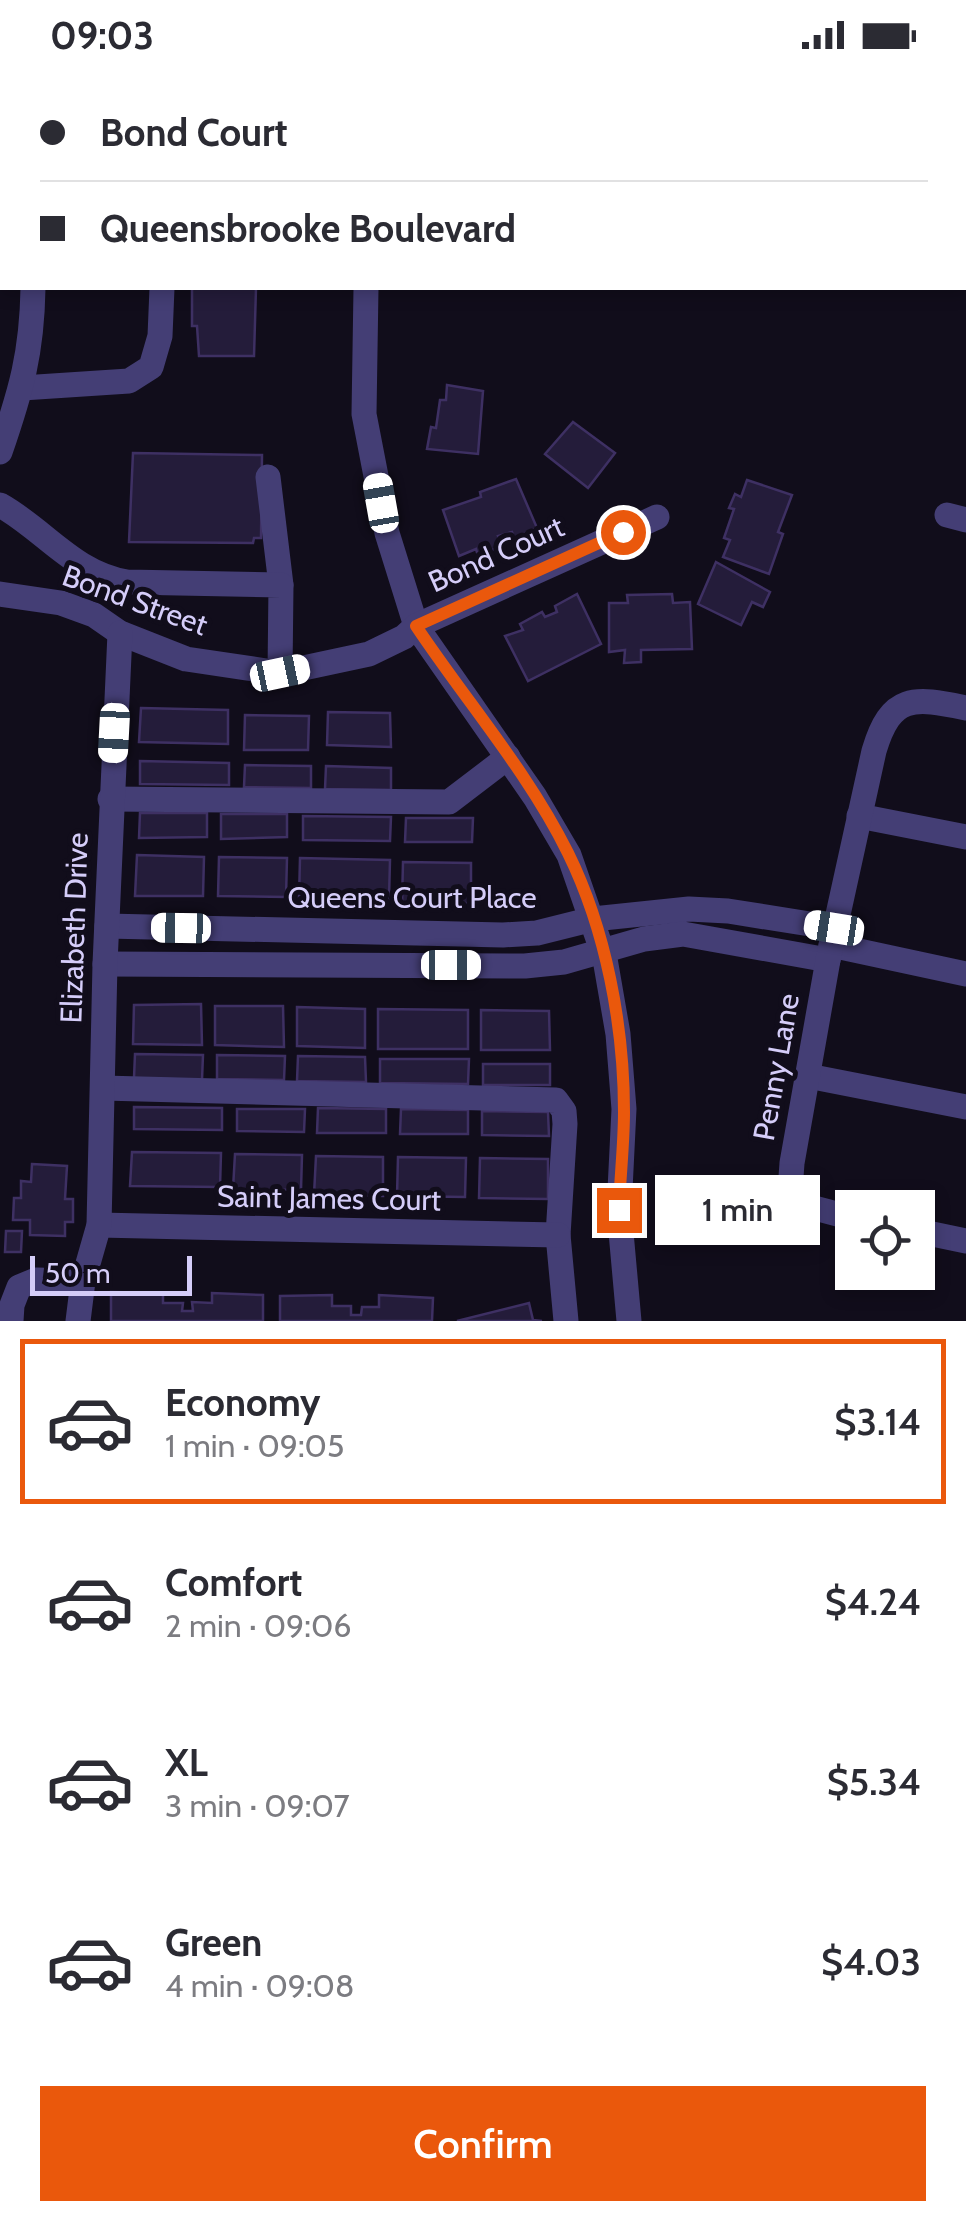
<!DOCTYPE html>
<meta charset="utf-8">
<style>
body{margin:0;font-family:Cabin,sans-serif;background:#f2f2f3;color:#2b2b33;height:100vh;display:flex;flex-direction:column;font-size:38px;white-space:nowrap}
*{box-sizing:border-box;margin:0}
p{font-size:32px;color:#7c7c81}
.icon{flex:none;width:55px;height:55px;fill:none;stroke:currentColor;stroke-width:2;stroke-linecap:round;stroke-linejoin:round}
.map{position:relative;height:1251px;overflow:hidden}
.drawer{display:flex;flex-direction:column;background:#fff;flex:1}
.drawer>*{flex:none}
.banner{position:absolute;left:0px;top:0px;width:968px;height:220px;box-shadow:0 5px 15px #0003;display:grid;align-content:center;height:220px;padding:0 40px;background:#fff}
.fabs{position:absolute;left:835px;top:1120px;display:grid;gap:20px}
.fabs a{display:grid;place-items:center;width:100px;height:100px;border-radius:0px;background:#fff;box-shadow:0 5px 15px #0003;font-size:50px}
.scale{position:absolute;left:30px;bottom:25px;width:162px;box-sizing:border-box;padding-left:10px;border:5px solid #d5cdf9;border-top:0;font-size:28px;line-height:35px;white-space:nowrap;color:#d5cdf9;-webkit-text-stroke:8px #110d1b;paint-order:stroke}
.end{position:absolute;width:45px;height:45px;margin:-22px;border:12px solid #ea580c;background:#fff;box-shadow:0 0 0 5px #fff}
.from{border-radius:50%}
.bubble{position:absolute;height:70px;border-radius:0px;background:#fff;box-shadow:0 5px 15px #0003;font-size:32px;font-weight:600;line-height:70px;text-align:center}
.car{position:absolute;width:30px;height:60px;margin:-30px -15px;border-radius:12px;box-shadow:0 0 8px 2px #0007;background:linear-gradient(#fff 24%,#345 0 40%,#fff 0 76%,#345 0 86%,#fff 0)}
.banner b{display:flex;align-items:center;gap:35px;height:95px;font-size:38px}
.banner b+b{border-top:2px solid #e1e1e2}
.banner i{width:25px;height:25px;background:#2b2b33}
ul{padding:18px 0 0;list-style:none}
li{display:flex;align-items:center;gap:30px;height:165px;margin:0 20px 15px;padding:0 20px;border:5px solid transparent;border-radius:0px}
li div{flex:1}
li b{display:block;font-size:38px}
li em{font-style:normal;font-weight:600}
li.current{border-color:#ea580c}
li>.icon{width:90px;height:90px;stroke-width:1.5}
.cta{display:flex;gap:20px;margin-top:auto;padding:20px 40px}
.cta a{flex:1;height:115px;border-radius:0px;background:#ea580c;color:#fff;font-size:40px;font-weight:600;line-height:115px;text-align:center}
.status{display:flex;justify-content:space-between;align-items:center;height:70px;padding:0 50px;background:#fff;direction:ltr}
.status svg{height:28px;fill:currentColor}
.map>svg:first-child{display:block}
.building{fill:#241c3a;stroke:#3e3063;stroke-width:2.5}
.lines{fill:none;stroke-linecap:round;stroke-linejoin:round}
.minor{stroke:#443e75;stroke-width:25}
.route{stroke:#ea580c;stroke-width:12}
.labels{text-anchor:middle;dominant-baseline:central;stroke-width:10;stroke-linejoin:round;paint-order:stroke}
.street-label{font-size:30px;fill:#d5cdf9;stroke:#110d1b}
</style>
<div class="status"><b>09:03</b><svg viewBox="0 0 49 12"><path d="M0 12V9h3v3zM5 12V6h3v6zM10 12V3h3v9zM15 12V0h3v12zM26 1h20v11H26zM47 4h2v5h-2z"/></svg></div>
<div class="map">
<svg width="966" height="1251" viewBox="0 0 966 1251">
<rect width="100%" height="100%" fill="#110d1b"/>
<g class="building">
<path d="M192 218H256L254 286H199L197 256H192Z"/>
<path d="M447 315 483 321 478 384 427 379 431 357 436 358 440 330H446Z"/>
<path d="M573 352 615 383 588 418 545 384Z"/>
<path d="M133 383 262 385 261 468H254L253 473 129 472Z"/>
<path d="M516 409 537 458 514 468 512 462 498 466 502 476 478 486 476 479 459 486 443 440 481 427 480 422Z"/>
<path d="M747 410 792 425 778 462 783 464 769 504 723 487 730 470 724 468 734 439 729 438 735 424 741 427Z"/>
<path d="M716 492 770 522 763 537 752 532 741 555 698 534Z"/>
<path d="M577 524 601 574 528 611 505 566 523 560 520 554 542 542 545 547 557 542 555 536Z"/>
<path d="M672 524 673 533 690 532 692 579 641 580V592L624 593 625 580 609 582V533H628L627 525Z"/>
<path d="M141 638 228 640V674L139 672Z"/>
<path d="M328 642 390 643 391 677 327 675Z"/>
<path d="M245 645 309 646 308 680H244Z"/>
<path d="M140 691 229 693V715L140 714Z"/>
<path d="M245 695 311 696V718L244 717Z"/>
<path d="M326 696 391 698V720L325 719Z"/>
<path d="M140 743H207V767L139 768Z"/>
<path d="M221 744H287V767L221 769Z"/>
<path d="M303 746 391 747 390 771 303 770Z"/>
<path d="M406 748H473L472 772H405Z"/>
<path d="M137 785 204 787 203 826H135Z"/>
<path d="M219 787 287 788 286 827 218 826Z"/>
<path d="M300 788 390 790 389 829H299Z"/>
<path d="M403 792 471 793V833H402Z"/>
<path d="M201 934 202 975 133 974 134 935Z"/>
<path d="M215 936H283L284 977 215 975Z"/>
<path d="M297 937 365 939V978L297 976Z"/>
<path d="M378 939 468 940V979H378Z"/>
<path d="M481 940 549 941 550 980H481Z"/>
<path d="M135 984 203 985 202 1010 134 1008Z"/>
<path d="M217 985 285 986 284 1010 217 1009Z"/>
<path d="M298 986 365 987 366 1012 297 1011Z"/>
<path d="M380 989H469L468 1014 380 1013Z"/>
<rect x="483" y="994" width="67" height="21"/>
<path d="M134 1037 222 1038V1060L134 1059Z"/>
<path d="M318 1038 386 1039V1063H317Z"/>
<path d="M237 1039H305L304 1062 237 1061Z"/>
<path d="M401 1039 468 1040V1064H400Z"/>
<path d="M482 1041 548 1042 549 1066 482 1065Z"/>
<path d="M132 1082 221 1083 220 1117 130 1116Z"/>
<path d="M235 1084 302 1085 301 1120 233 1119Z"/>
<path d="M316 1086 383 1087V1126L314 1125Z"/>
<path d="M398 1087 466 1088 465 1127 397 1126Z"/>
<path d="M480 1088 548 1089V1129L479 1128Z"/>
<path d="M32 1094 67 1096 65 1129H73V1152H65V1166L30 1165V1150H13L14 1128H21V1111L31 1112Z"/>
<path d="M6 1161H22L21 1182H5Z"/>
<path d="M111 1222 163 1223V1233H183L182 1241H193L192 1232 212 1233V1223L263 1225V1251H111Z"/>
<path d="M332 1225V1236H351V1245H361L362 1237H379V1225L433 1228 432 1251H280V1226Z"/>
<path d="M529 1233 533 1250 542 1251H457Z"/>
</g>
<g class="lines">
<g class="minor">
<path d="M171 2V0"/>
<path d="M233 2V0"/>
<path d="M381 2V0"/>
<path d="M731 2 733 0"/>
<path d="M0 66H2"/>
<path d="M366 218 364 344 387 463 416 556 535 727 569 785 605 889 618 964 624 1039 619 1140 629 1251"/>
<path d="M22 318 129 311 151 297 160 266 162 218"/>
<path d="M0 382C21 321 32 283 33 218"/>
<path d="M268 407 281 515"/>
<path d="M0 435C45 460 73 503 127 512L281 515 280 603"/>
<path d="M947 445 966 450"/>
<path d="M0 524 61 533 94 545 120 563 186 589 280 603 369 584 404 567 416 556 657 447"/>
<path d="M110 729 449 732 508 687"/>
<path d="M859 746 966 767"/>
<path d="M107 856 503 865 537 863 593 849 689 839 728 841 835 858"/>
<path d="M831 875 966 904"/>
<path d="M105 894 525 896 564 892 644 869 683 864 828 890"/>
<path d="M808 1006 966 1037"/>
<path d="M103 1018 556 1030 564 1041 565 1054 558 1165 566 1251"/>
<path d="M852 1148 807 1136 790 1121 792 1093 828 890 874 681C891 624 913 627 966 638"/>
<path d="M99 1155 558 1165"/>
<path d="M918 1161 966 1171"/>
<path d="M11 1251 12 1235 19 1217 36 1210 83 1211"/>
<path d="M78 1251 83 1211 99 1155 105 894 120 563"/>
</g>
</g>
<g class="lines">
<path class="route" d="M619 1140C620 1107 624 1074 624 1042 624 956 606 860 568 783 528 702 466 631 416 556L623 462"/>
</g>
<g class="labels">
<g class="street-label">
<text transform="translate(496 484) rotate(-24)">Bond Court</text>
<text transform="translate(135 530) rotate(20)">Bond Street</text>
<text x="412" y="827">Queens Court Place</text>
<text transform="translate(74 858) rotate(-88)">Elizabeth Drive</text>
<text transform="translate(776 997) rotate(-80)">Penny Lane</text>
<text transform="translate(329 1128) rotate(1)">Saint James Court</text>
</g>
</g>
</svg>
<div class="fabs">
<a><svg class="icon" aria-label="locate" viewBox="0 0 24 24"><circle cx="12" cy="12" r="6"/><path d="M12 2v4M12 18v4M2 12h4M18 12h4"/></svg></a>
</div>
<div class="scale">50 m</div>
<i class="end from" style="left:623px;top:462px"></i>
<i class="end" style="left:619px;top:1140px"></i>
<div class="bubble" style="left:655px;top:1105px;width:165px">1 min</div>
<i class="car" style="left:381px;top:433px;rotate:350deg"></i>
<i class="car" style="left:280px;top:603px;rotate:78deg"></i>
<i class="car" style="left:114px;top:663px;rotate:183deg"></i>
<i class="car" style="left:181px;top:858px;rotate:271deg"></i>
<i class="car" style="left:834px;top:858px;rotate:279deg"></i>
<i class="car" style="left:451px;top:895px;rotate:90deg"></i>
<div class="banner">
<b><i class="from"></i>Bond Court</b>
<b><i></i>Queensbrooke Boulevard</b>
</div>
</div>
<section class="drawer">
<ul>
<li class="current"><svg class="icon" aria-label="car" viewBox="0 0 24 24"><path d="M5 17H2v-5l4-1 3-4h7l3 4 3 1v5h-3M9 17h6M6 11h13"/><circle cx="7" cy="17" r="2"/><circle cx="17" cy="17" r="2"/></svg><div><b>Economy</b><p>1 min · 09:05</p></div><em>$3.14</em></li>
<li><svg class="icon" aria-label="car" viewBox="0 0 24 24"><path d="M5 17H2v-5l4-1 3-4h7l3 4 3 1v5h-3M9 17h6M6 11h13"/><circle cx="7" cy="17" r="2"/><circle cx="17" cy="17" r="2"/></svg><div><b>Comfort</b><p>2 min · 09:06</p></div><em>$4.24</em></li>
<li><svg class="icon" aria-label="car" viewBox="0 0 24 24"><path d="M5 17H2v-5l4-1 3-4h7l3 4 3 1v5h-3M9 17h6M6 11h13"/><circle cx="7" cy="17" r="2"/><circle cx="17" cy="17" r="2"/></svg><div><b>XL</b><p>3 min · 09:07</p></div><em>$5.34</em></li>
<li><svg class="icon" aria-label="car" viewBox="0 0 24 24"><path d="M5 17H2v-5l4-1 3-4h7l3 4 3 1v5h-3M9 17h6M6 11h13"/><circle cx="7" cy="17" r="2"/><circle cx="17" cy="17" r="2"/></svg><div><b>Green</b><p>4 min · 09:08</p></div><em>$4.03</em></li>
</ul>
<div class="cta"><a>Confirm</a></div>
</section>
